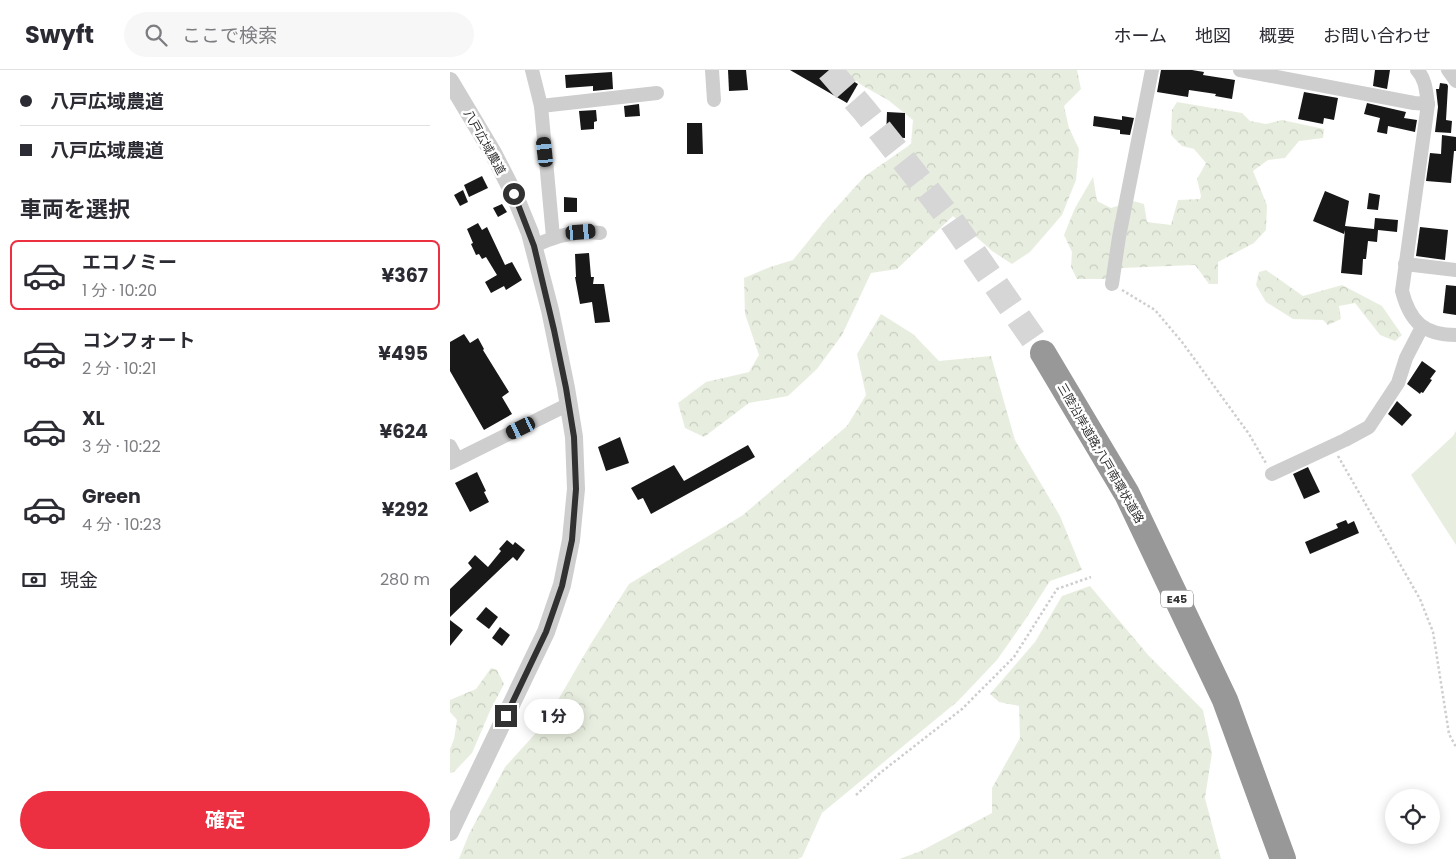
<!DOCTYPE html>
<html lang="ja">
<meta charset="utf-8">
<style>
body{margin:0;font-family:Poppins,"Noto Sans JP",sans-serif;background:#f7f7f7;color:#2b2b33;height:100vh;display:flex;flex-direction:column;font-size:19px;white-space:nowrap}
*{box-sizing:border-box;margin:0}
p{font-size:16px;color:#7c7c81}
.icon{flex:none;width:28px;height:28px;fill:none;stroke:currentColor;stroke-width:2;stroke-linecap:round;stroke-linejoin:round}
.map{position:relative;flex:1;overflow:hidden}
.details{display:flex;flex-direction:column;background:#fff;width:450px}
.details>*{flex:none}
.banner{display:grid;align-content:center;height:110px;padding:0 20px;background:#fff}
.tools{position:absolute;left:935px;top:719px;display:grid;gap:10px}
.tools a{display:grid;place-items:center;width:55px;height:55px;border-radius:50%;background:#fff;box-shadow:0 2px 12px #0003;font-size:25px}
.end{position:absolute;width:22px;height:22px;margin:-11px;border:6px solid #313131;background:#fff;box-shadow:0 0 0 2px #fff}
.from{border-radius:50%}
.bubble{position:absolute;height:35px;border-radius:18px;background:#fff;box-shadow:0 2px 12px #0003;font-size:16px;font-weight:700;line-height:35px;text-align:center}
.car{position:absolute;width:15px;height:30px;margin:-15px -8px;border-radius:6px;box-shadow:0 0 4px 1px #0007;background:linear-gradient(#222 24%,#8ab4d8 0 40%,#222 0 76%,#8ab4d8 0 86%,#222 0)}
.banner b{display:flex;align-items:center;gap:18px;height:48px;font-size:19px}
.banner b+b{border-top:1px solid #e1e1e2}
.banner i{width:12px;height:12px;background:#2b2b33}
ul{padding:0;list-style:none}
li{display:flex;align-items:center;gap:15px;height:70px;margin:0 10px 8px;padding:0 10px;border:2px solid transparent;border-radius:8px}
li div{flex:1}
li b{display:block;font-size:19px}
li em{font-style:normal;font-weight:700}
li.selected{border-color:#ed2f42}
li>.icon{width:45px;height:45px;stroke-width:1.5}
h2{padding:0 20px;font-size:22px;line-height:60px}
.pay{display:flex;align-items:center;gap:12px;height:55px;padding:0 20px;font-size:19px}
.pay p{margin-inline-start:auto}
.button{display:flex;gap:10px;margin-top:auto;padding:10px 20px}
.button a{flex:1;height:58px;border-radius:30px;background:#ed2f42;color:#fff;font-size:20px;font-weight:700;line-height:58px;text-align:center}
header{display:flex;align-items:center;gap:30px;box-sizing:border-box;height:70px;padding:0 25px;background:#fff;border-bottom:1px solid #e1e1e2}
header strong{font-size:24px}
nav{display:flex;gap:28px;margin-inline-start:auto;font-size:18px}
.search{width:350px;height:45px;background:#f7f7f7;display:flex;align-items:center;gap:12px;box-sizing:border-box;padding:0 18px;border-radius:28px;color:#7c7c81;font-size:19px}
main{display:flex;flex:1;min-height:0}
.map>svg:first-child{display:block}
.green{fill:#e8eedf}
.forest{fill:url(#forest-crowns)}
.building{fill:#181818}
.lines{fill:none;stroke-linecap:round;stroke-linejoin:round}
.motorway-tunnel{stroke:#d6d6d6;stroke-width:26;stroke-dasharray:26 13;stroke-linecap:butt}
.path{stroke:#cecece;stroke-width:2.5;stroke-dasharray:2.5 2.5;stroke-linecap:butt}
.minor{stroke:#cecece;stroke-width:14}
.tertiary{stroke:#cecece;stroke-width:18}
.motorway{stroke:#989898;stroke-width:26}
.route{stroke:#313131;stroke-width:6}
.labels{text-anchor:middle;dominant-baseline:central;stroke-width:5;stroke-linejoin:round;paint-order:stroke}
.shield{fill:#fff;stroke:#6f6f6f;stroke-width:1}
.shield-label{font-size:11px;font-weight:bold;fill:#313131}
.street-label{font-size:12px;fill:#313131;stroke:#fff}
</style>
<header>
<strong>Swyft</strong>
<div class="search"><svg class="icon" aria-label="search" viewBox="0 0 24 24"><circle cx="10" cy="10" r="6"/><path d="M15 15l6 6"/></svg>ここで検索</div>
<nav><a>ホーム</a><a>地図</a><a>概要</a><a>お問い合わせ</a></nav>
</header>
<main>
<section class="details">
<div class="banner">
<b><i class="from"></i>八戸広域農道</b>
<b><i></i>八戸広域農道</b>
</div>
<h2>車両を選択</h2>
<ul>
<li class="selected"><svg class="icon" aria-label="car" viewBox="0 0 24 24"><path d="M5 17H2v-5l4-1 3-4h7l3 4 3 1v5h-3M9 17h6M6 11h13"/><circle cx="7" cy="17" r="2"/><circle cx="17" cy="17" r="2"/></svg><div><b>エコノミー</b><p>1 分 · 10:20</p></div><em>¥367</em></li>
<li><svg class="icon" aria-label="car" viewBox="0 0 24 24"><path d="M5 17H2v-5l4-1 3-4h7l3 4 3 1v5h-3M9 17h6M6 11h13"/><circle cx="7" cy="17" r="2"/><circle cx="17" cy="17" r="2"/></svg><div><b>コンフォート</b><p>2 分 · 10:21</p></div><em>¥495</em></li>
<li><svg class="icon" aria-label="car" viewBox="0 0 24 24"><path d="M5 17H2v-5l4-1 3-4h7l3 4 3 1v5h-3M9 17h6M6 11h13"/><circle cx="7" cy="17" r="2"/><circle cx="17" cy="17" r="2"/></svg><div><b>XL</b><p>3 分 · 10:22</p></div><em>¥624</em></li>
<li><svg class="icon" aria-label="car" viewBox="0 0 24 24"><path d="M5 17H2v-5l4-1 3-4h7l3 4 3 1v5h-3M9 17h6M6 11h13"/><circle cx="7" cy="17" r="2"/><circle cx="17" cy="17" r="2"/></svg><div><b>Green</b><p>4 分 · 10:23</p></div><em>¥292</em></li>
</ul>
<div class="pay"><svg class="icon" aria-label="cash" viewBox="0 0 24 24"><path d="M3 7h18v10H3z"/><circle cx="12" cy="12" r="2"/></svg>現金<p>280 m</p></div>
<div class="button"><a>確定</a></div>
</section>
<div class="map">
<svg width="1006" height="789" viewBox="0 0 1006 789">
<defs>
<pattern id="forest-crowns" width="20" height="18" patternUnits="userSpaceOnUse" patternTransform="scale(1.25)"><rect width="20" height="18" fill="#e8eedf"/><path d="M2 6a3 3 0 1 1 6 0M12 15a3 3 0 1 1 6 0" fill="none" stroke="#c7cdc0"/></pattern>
</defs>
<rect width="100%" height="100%" fill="#fff"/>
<path class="green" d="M1006 361V475L961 405 1003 366Z"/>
<g class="forest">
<path d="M392 0H627L631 19 614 36 619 58 629 79 626 110 612 145 580 182 562 194 542 181 503 146 447 199 421 203 392 265 367 299 338 326 299 333 254 367 235 358 228 333 256 312 299 302 309 285 295 244 294 208 320 197 343 190 377 148 415 106 461 74 463 50 438 30 413 16Z"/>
<path d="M727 32 792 43 800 51 816 54 832 50 874 59 873 68 849 71 835 88 818 90 803 101 817 135 816 160 804 173 768 192V214H759L745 195 672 198 656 209H627L621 197 622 182 614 165 625 138 643 107 647 131 661 138 683 131 694 134 697 152 721 155 728 130 750 129 751 126 747 109 756 93 744 79 732 76 721 65 722 40Z"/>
<path d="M816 200 853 226 892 215 932 236 952 265 945 271 930 265 905 233 889 236 891 249 878 255 873 250 843 249 816 232 806 215 809 202Z"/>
<path d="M431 244 463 264 489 291 541 286 565 370 610 446 632 500 600 511 575 550 547 590 508 631 372 743 352 787 348 789H9L19 764 55 697 94 654 140 575 179 514 293 445 397 356 416 325 407 284Z"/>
<path d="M640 516 699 586 753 640 762 683 755 728 771 789H449L471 781 542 743V718L570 668 569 636 549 632 540 624 585 572 612 526Z"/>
<path d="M41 598 47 600 54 614 40 641 22 683 4 702 0 703V679L4 669 7 650 0 642V630L26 619Z"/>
</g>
<g class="building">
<path d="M278 0H296L298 20 279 21Z"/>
<path d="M340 0H384L408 14 397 33Z"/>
<path d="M711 0H742L754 2 753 5 785 10 782 29 765 26 766 24 739 20 738 27 707 22Z"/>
<path d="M925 0H940L937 19 923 16Z"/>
<path d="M162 2 163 19 143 21V16L116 18 115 5Z"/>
<path d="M990 13 997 14 998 16 996 50 1002 51 1001 63 985 62 988 37 986 19H989Z"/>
<path d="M854 22 888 28 884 50 874 48 873 54 848 49Z"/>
<path d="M917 33 956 42 954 48 967 50 965 62 938 56 937 64 927 62 930 48 914 44Z"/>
<path d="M189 34 190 46 175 47 174 36Z"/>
<path d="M146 40 147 51 144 52V59L131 60 129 41Z"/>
<path d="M437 42 455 43V68L436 67Z"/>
<path d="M644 46 672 50V46L684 48 680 65 670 64V60L643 56Z"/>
<path d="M237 53H252L253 84H237Z"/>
<path d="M992 65 1006 67V81H1004L1001 113 976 111 980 83 991 84Z"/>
<path d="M32 106 38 118 19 127 14 115Z"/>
<path d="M13 120 18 132 10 136 4 125Z"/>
<path d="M875 121 899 131 895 156 924 159 925 148 948 150 947 162 928 160 927 172 918 171 916 189H913L912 205 891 203 895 160 894 164 863 151Z"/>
<path d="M919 123 930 125 928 140 917 139Z"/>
<path d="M114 127 127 128V142H114Z"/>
<path d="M52 134 57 142 48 147 43 138Z"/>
<path d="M28 153 32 160 37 157 55 195 62 192 72 210 56 220 54 216 41 223 35 212 47 205 36 187 32 189 29 184 26 185 21 174 23 173 17 159Z"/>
<path d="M970 157 998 160 995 190 966 186Z"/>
<path d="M139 183 141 207H144L143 214H154L160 252 145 253 142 232 130 234 125 207H126L125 184Z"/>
<path d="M996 215 1006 216V245L993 243Z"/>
<path d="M14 264 20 273 28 268 34 279 33 280 59 322 52 327 62 344 34 360 0 301V272Z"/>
<path d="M972 291 986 301 980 309 982 310 973 323 971 322 970 324 957 314Z"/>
<path d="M947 331 962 345 952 356 938 344Z"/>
<path d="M170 367 179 393 156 401 148 377Z"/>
<path d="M298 375 305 387 201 444 193 428 188 430 181 418 224 395 234 411Z"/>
<path d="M858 397 870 422 854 429 843 404Z"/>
<path d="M27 402 36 421 34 422 39 432 20 442 5 413Z"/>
<path d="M896 450 898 454 904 451 909 463 860 484 855 472 888 458 886 454Z"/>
<path d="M57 470 63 475 65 472 75 480 67 491 63 487 0 547V519L22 498 18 493 25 485 38 497 51 481 49 479Z"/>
<path d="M36 537 48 547 39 559 26 549Z"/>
<path d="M0 550 13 560 0 576Z"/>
<path d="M50 557 60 565 52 576 42 568Z"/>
</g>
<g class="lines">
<path class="motorway-tunnel" d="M379 0 414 40 501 150 593 283"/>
<g class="path">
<path d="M672 220 705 240 732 272 799 364 817 395"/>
<path d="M888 386 970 529 983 562 999 664 1006 677"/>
<path d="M406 725 430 703 512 639 564 587 607 519 641 507"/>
</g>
<g class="minor">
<path d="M82 0 91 36 103 167"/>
<path d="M262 0 264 30"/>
<path d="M790 0 964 33 978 34"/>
<path d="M967 0C976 9 976 22 978 34L952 221C960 252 974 265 1006 265"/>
<path d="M998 0 1006 11"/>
<path d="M91 36 207 23"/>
<path d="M84 176C105 166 127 160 150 163"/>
<path d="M955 194 1006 200"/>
<path d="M662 214 669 167 702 0"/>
<path d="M0 376 7 389"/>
<path d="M0 393 119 334"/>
<path d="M822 404 895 370 919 357 948 313 956 288 972 257"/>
</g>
<path class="tertiary" d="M0 11 43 83 64 124 80 163 100 240 116 318 124 367 126 419 121 470 112 515 96 562 0 762"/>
<path class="motorway" d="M593 283 677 424 775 630 833 789"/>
</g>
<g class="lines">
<path class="route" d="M56 646 96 562 112 516 122 470 126 419 124 367 116 318 104 260 84 176 64 124"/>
</g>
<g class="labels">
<rect class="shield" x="711" y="520.5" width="32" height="17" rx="4"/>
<g class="shield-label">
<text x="727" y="529">E45</text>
</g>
<g class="street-label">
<text transform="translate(35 72) rotate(61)">八戸広域農道</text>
<text transform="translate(651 383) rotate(60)">三陸沿岸道路;八戸南環状道路</text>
</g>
</g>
</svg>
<div class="tools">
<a><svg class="icon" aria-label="locate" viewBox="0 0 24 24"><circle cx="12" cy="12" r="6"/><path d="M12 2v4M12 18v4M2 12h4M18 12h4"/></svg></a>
</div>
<i class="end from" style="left:64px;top:124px"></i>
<i class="end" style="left:56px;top:646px"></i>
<div class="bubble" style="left:74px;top:629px;width:60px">1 分</div>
<i class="car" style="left:95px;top:82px;rotate:354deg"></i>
<i class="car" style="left:131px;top:162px;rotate:85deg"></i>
<i class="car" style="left:71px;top:358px;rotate:244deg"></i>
</div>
</main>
